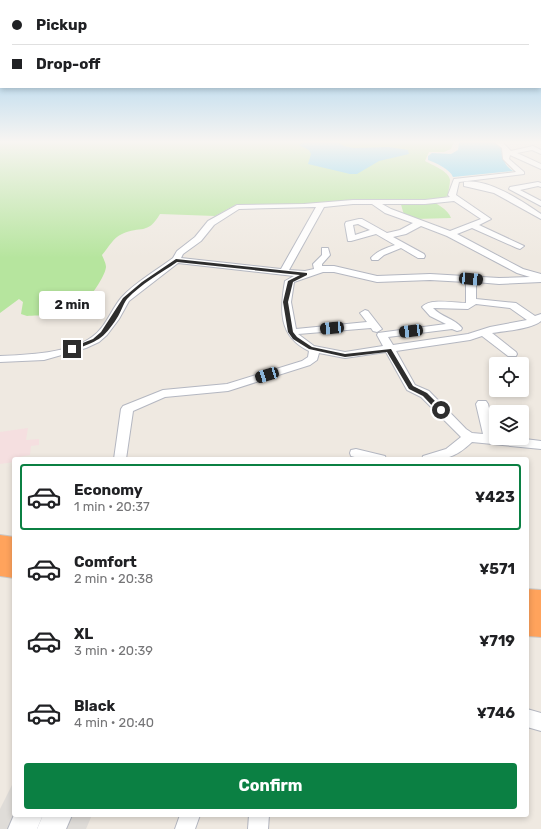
<!DOCTYPE html>
<meta charset="utf-8">
<style>
body{margin:0;font-family:Rubik,sans-serif;background:#f2f2f2;color:#202124;height:100vh;display:flex;flex-direction:column;font-size:15px;white-space:nowrap}
*{box-sizing:border-box;margin:0}
p{font-size:13px;color:#757577}
.icon{flex:none;width:22px;height:22px;fill:none;stroke:currentColor;stroke-width:2;stroke-linecap:round;stroke-linejoin:round}
.map{position:relative;flex:1;overflow:hidden}
.panel{position:absolute;left:12px;top:457px;width:517px;height:360px;display:flex;flex-direction:column;background:#fff;border-radius:4px;box-shadow:0 2px 6px #0003}
.panel>*{flex:none}
.top-card{position:absolute;left:0px;top:0px;width:541px;height:88px;box-shadow:0 2px 6px #0003;display:grid;align-content:center;height:88px;padding:0 12px;background:#fff}
.controls{position:absolute;left:489px;top:357px;display:grid;gap:8px}
.controls a{display:grid;place-items:center;width:40px;height:40px;border-radius:4px;background:#fff;box-shadow:0 2px 6px #0003;font-size:20px}
.end{position:absolute;width:18px;height:18px;margin:-9px;border:5px solid #2e2e2e;background:#fff;box-shadow:0 0 0 2px #fff}
.from{border-radius:50%}
.bubble{position:absolute;height:28px;border-radius:4px;background:#fff;box-shadow:0 2px 6px #0003;font-size:13px;font-weight:700;line-height:28px;text-align:center}
.car{position:absolute;width:12px;height:24px;margin:-12px -6px;border-radius:5px;box-shadow:0 0 3px 1px #0007;background:linear-gradient(#222 24%,#8ab4d8 0 40%,#222 0 76%,#8ab4d8 0 86%,#222 0)}
.top-card b{display:flex;align-items:center;gap:14px;height:38px;font-size:15px}
.top-card b+b{border-top:1px solid #e0e0e0}
.top-card i{width:10px;height:10px;background:#202124}
ul{padding:7px 0 0;list-style:none}
li{display:flex;align-items:center;gap:12px;height:66px;margin:0 8px 6px;padding:0 4px;border:2px solid transparent;border-radius:4px}
li div{flex:1}
li b{display:block;font-size:15px}
li em{font-style:normal;font-weight:700}
li.current{border-color:#0b8043}
li>.icon{width:36px;height:36px;stroke-width:1.5}
.cta{display:flex;gap:8px;margin-top:auto;padding:8px 12px}
.cta a{flex:1;height:46px;border-radius:4px;background:#0b8043;color:#fff;font-size:16px;font-weight:700;line-height:46px;text-align:center}
.map>svg:first-child{display:block}
.medical{fill:#f5dfe0}
.green{fill:#b6e59e}
.plaza{fill:#dfdcd8}
.water{fill:#75cff0}
.lines{fill:none;stroke-linecap:round;stroke-linejoin:round}
.street-casing{stroke:#b4b7c1;stroke-width:2}
.secondary-casing{stroke:#b4b7c1;stroke-width:2}
.highway-casing{stroke:#c9c9c9;stroke-width:2}
.street{fill:#fff;fill-rule:evenodd}
.secondary{fill:#fff;fill-rule:evenodd}
.highway{fill:#ffa35c;fill-rule:evenodd}
.route{fill:#2e2e2e}
</style>
<div class="map">
<svg width="541" height="829" viewBox="0 0 541 829">
<rect width="100%" height="100%" fill="#efe9e1"/>
<path class="medical" d="M28 428 26 440 39 439V445L31 446 30 455 14 458V462L0 464V432Z"/>
<path class="green" d="M0 142H454L451 149 444 152H429L425 161C432 165 449 171 450 180 450 185 448 191 448 196L442 198 429 199C436 204 448 209 451 218L415 219 404 215 400 201 303 205 237 204 215 216 160 214C147 236 141 225 122 234 114 237 108 248 102 255 103 258 106 263 106 267 105 278 84 307 74 312 65 316 39 315 27 316L21 314 23 302 19 299 0 313Z"/>
<g class="plaza">
<path d="M14 781V815L12 829H0V809Z"/>
<path d="M69 815H92L86 829H63Z"/>
</g>
<g class="water">
<path d="M304 142H337L344 146 354 148 389 147 408 150 409 154 379 161 357 174H350L308 164 311 154 309 150 299 145Z"/>
<path d="M459 142H494L504 150C503 160 504 165 513 171L453 177C450 169 436 163 428 160V156L432 153 451 154 458 150Z"/>
</g>
<g class="lines">
<g class="street-casing">
<g id="street">
<path d="M494 142H502L511 151 533 146 541 150V154L532 150 517 153 541 164V169L510 155 509 159 524 172V174L459 182 456 195 491 219 479 225 524 246 520 249 517 248 472 228 457 234 523 269 541 274V282L499 284 476 282V299L516 303 535 316 541 314V321C532 329 505 331 492 333L516 352 517 354 516 356H508L482 336 470 340 396 351 415 385 429 391 466 429 472 433 483 434 476 404 478 401H486L488 404 496 438H517L541 441V449L472 442C454 459 446 459 422 459L423 456 446 449 461 437 421 397 407 390 386 352 345 358 319 353 317 360 310 365 228 391 165 397 133 411 126 459H114L121 409 123 406 163 390 227 384 302 361 308 357 309 351C278 336 280 310 285 281L294 276 178 263 129 301 119 319 107 335 99 342 86 348 44 360 0 362V356C27 355 70 353 92 337 106 327 111 310 121 298 134 283 157 270 173 258L177 251 195 237 208 221 237 205 304 204 353 200H425L450 197 448 195 454 179 516 172 503 159 502 148ZM454 201 481 219 450 231 391 209 382 204H425ZM353 204H372L385 213 413 223 400 230 387 233 362 219H359L346 222 345 224 348 241H351L376 234 395 245C386 248 377 251 371 258L372 260H378L384 255 401 248 418 258H424L425 256 424 254 393 237 406 234 421 226 447 236 517 273 530 277 499 278 430 274 377 276 334 266H322V264L330 255 328 248H322V255L313 264 314 269 305 271 289 270 324 207ZM316 207 281 269 181 258 183 254 201 241 214 225 239 209ZM358 224 370 230 355 235 353 225ZM323 272H334L377 282 430 280 466 282V303C455 303 430 298 422 307L430 316 446 324 378 333 377 335 383 346 345 352 314 346 298 334 371 328 373 331 377 332 382 329 368 311 365 310 360 313 367 322 296 329 291 302 294 282ZM476 304 510 308 527 320 490 327 468 334 393 345 388 337 452 329 457 331 461 330 462 328C454 318 441 317 433 308L468 309Z"/>
<path d="M464 182C488 178 522 201 541 214V219L494 193 464 186Z"/>
<path d="M538 182 541 183V187L538 186 520 190 541 201V206L509 189 510 187Z"/>
<path d="M356 449 385 456 386 459H362L351 456 350 453 351 450Z"/>
<path d="M527 709 541 713V731L527 727Z"/>
<path d="M180 815H200L195 829H175Z"/>
<path d="M249 815H269L268 829H248Z"/>
</g>
</g>
<g class="secondary-casing">
<g id="secondary">
<path d="M14 815H43L37 829H8Z"/>
<path d="M43 815H72L66 829H37Z"/>
</g>
</g>
<g class="highway-casing">
<g id="highway">
<path d="M0 535 14 537V578L0 576Z"/>
<path d="M527 589 541 590V637L527 636Z"/>
</g>
</g>
<use href="#street" class="street"/>
<use href="#secondary" class="secondary"/>
<use href="#highway" class="highway"/>
</g>
<linearGradient id="sky" x2="0" y2="1"><stop stop-color="#7abfeb"/><stop offset="0.55" stop-color="#f8f5f2"/><stop offset="1" stop-color="#f8f5f2" stop-opacity="0"/></linearGradient>
<rect width="541" height="258" fill="url(#sky)"/>
<path class="route" d="M176 259 307 273V275L293 282 288 302 293 332 297 337 312 347 345 354 391 349 413 386 427 393 444 410 438 412 423 396 409 389 387 352 345 357 309 349 293 339 288 332 283 302 288 281 300 275 177 262C161 273 141 284 127 299 123 304 121 312 117 318 103 340 97 341 74 350H70V348L93 339 101 332 123 298 142 282Z"/>
</svg>
<div class="controls">
<a><svg class="icon" aria-label="locate" viewBox="0 0 24 24"><circle cx="12" cy="12" r="6"/><path d="M12 2v4M12 18v4M2 12h4M18 12h4"/></svg></a>
<a><svg class="icon" aria-label="layers" viewBox="0 0 24 24"><path d="M12 4l9 5-9 5-9-5zM3 14l9 5 9-5"/></svg></a>
</div>
<i class="end from" style="left:441px;top:410px"></i>
<i class="end" style="left:72px;top:349px"></i>
<div class="bubble" style="left:39px;top:291px;width:66px">2 min</div>
<i class="car" style="left:471px;top:279px;rotate:95deg"></i>
<i class="car" style="left:332px;top:328px;rotate:265deg"></i>
<i class="car" style="left:411px;top:331px;rotate:263deg"></i>
<i class="car" style="left:267px;top:375px;rotate:253deg"></i>
<div class="top-card">
<b><i class="from"></i>Pickup</b>
<b><i></i>Drop-off</b>
</div>
<section class="panel">
<ul>
<li class="current"><svg class="icon" aria-label="car" viewBox="0 0 24 24"><path d="M5 17H2v-5l4-1 3-4h7l3 4 3 1v5h-3M9 17h6M6 11h13"/><circle cx="7" cy="17" r="2"/><circle cx="17" cy="17" r="2"/></svg><div><b>Economy</b><p>1 min · 20:37</p></div><em>¥423</em></li>
<li><svg class="icon" aria-label="car" viewBox="0 0 24 24"><path d="M5 17H2v-5l4-1 3-4h7l3 4 3 1v5h-3M9 17h6M6 11h13"/><circle cx="7" cy="17" r="2"/><circle cx="17" cy="17" r="2"/></svg><div><b>Comfort</b><p>2 min · 20:38</p></div><em>¥571</em></li>
<li><svg class="icon" aria-label="car" viewBox="0 0 24 24"><path d="M5 17H2v-5l4-1 3-4h7l3 4 3 1v5h-3M9 17h6M6 11h13"/><circle cx="7" cy="17" r="2"/><circle cx="17" cy="17" r="2"/></svg><div><b>XL</b><p>3 min · 20:39</p></div><em>¥719</em></li>
<li><svg class="icon" aria-label="car" viewBox="0 0 24 24"><path d="M5 17H2v-5l4-1 3-4h7l3 4 3 1v5h-3M9 17h6M6 11h13"/><circle cx="7" cy="17" r="2"/><circle cx="17" cy="17" r="2"/></svg><div><b>Black</b><p>4 min · 20:40</p></div><em>¥746</em></li>
</ul>
<div class="cta"><a>Confirm</a></div>
</section>
</div>
